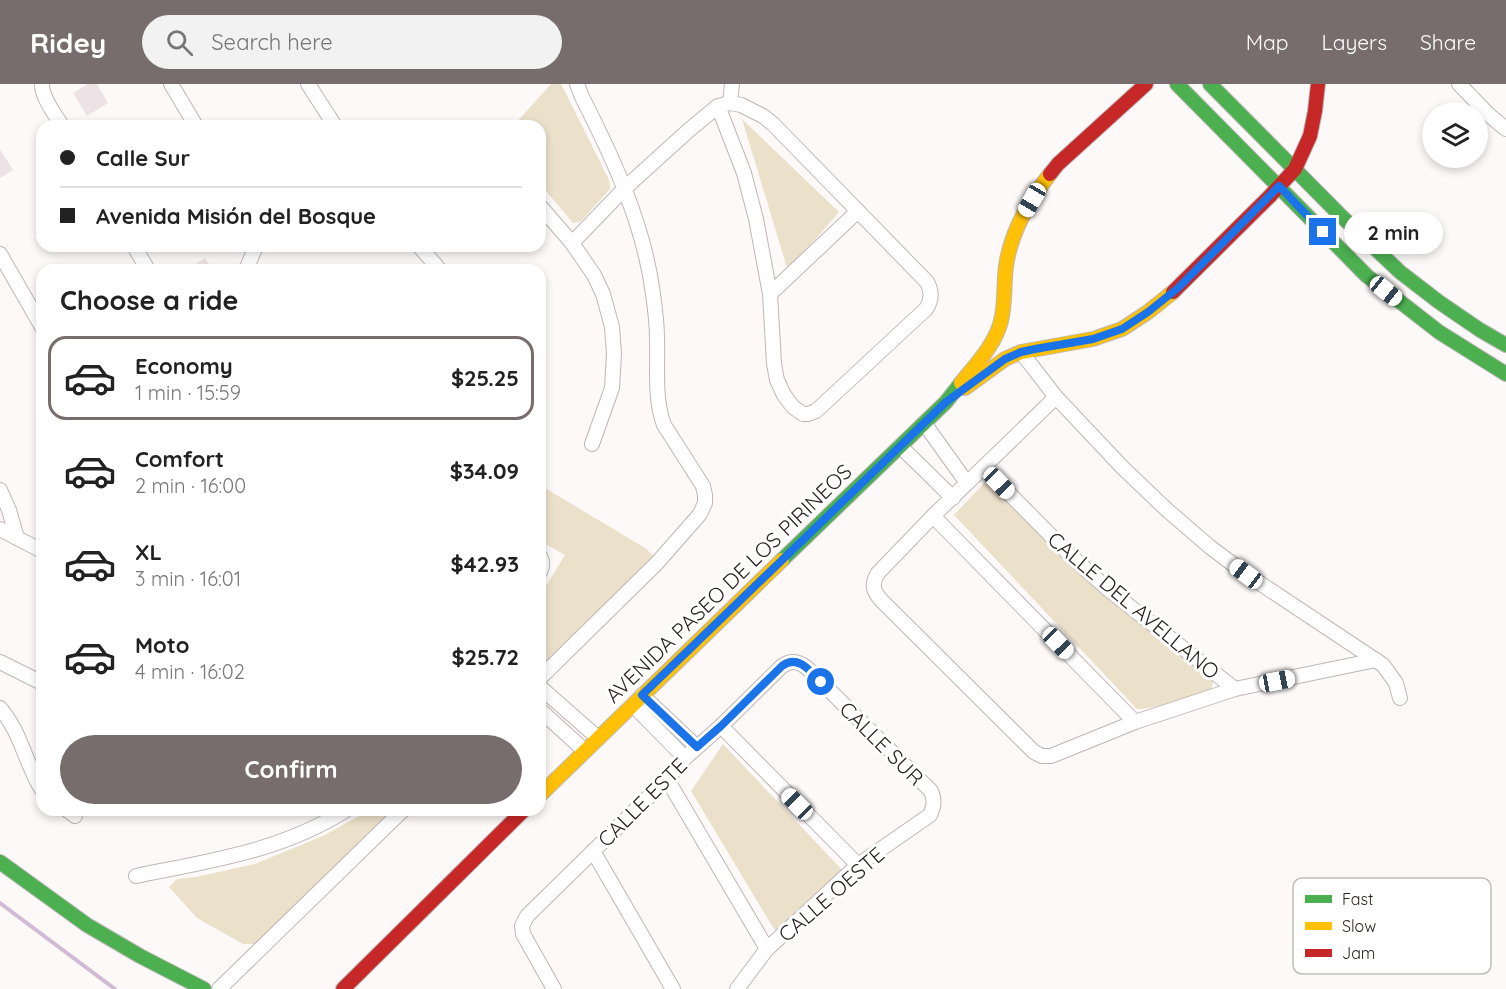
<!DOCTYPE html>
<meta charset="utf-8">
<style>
body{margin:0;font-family:Quicksand,sans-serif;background:#f2f2f2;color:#222;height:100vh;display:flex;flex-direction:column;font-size:22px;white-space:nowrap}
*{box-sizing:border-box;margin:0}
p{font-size:20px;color:#767676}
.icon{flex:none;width:33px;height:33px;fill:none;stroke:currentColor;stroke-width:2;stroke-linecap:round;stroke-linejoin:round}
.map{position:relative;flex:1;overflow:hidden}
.panel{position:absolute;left:36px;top:180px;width:510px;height:552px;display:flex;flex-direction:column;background:#fff;border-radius:18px;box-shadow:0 3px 9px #0003}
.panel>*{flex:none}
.banner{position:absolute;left:36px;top:36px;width:510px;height:132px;border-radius:18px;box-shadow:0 3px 9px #0003;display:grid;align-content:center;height:132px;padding:0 24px;background:#fff}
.buttons{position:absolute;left:1422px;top:18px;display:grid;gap:12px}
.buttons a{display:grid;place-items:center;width:66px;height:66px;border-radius:50%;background:#fff;box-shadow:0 3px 9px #0003;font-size:30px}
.end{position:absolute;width:27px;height:27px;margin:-14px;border:8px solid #1a73e8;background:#fff;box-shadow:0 0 0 3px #fff}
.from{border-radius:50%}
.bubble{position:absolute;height:42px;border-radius:21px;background:#fff;box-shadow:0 3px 9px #0003;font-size:20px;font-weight:800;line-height:42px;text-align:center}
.car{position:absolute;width:18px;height:36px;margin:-18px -9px;border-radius:8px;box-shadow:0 0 4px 2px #0007;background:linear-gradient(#fff 24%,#345 0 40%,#fff 0 76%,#345 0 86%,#fff 0)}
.banner b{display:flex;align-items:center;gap:21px;height:57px;font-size:22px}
.banner b+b{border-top:2px solid #e0e0e0}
.banner i{width:15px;height:15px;background:#222}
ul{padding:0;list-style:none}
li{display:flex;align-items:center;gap:18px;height:84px;margin:0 12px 9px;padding:0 12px;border:3px solid transparent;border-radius:18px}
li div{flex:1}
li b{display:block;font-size:22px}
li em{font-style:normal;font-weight:800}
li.selected{border-color:#766d6c}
li>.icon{width:54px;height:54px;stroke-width:1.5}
h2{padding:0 24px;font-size:27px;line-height:72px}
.button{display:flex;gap:12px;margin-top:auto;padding:12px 24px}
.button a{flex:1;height:69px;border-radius:36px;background:#766d6c;color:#fff;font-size:24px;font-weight:800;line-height:69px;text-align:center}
header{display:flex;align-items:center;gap:36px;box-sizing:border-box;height:84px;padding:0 30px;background:#766d6c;color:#fff}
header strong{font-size:28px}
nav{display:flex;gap:33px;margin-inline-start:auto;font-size:21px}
.search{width:420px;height:54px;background:#f2f2f2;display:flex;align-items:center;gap:15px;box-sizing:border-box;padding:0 21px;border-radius:33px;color:#767676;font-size:22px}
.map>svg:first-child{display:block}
.green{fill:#ebe0c9}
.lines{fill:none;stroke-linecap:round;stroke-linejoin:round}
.stream{stroke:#d0bad4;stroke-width:4}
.building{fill:#ede2e5}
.street-casing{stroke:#beb7b6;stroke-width:16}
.fast-casing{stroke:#beb7b6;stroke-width:16}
.slow-casing{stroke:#beb7b6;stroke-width:16}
.jam-casing{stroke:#beb7b6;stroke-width:16}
.street{stroke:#fffefe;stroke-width:14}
.fast{stroke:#4caf50;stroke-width:14}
.slow{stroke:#ffc107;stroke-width:14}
.jam{stroke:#c62828;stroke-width:14}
.route{stroke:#1a73e8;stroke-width:8}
.labels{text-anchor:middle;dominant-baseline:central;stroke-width:6;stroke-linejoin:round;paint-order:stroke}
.street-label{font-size:21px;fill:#2d2221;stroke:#fff}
.key{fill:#fff;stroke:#c0bdbc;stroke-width:1.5}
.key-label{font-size:16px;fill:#2d2221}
</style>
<header>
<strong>Ridey</strong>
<div class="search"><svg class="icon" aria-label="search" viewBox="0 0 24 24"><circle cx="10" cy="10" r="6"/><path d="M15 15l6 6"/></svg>Search here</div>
<nav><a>Map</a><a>Layers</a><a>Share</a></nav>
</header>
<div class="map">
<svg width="1506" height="905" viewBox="0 0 1506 905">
<rect width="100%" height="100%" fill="#fdf9f8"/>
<g class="green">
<path d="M551 0H561L609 96 610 105 580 138 573 139 540 100V42H513Z"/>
<path d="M742 35 839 128 788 187Z"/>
<path d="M992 397 1214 592 1212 604 1206 608C1187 614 1156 625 1137 625L954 431 985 398Z"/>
<path d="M540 401 645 464 656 474 540 585V512L565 471 540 457Z"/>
<path d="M723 660 845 789 780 855 691 707Z"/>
<path d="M370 726H392L321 795 258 860H243L197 834 169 803 177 795 196 793 255 780 323 752Z"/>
</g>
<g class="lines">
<path class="stream" d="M0 819 115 905"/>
</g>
<g class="building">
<path d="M88 0H97L108 19 87 32 73 9Z"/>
<path d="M0 65 13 86 0 94Z"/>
<path d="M205 174 212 186H186Z"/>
</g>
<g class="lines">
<g class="street-casing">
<g id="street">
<path d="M42 0C42 14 55 30 62 42"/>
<path d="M171 0 196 42"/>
<path d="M308 0 335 42"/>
<path d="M1459 0 1489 31 1506 45"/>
<path d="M730 19 732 0"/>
<path d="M540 122 572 159 594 191 603 210 612 243 614 270 612 304 592 360"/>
<path d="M572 159 625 104 689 46 718 22 730 19 741 21 763 32 773 40 927 198C932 207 932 216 926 225L816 327 808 330H803L793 323 784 311 777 296 774 280 770 210 756 135 744 89 718 22"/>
<path d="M134 162 148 186"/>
<path d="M419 162 440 186"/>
<path d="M0 170 42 243"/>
<path d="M246 186 256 162"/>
<path d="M770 210 858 127"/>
<path d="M1021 268 1056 313 1122 383 1167 426 1210 463 1246 490 1383 581 1396 599 1400 614"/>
<path d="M1056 313 933 432 878 489C871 500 873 507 881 516L1034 668 1042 672H1051L1135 638 1235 605 1376 576"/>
<path d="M924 339 967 399"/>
<path d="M900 362 953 414"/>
<path d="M984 384 1072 473 1109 506 1235 605"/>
<path d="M0 406 9 426 17 454"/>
<path d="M933 432 1135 638"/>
<path d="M0 445 42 467"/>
<path d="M540 472C543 477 543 482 540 488"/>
<path d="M0 578 42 599"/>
<path d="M540 594 657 479 700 430 705 419V411L703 402 664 341C654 314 658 284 657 255 657 240 655 224 653 210 644 140 613 74 582 13L577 0"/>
<path d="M540 603 598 654"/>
<path d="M642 611 697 663"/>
<path d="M633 621 685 674"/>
<path d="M0 624C22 650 25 679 42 706"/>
<path d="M540 626 585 667"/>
<path d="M721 642 858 781"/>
<path d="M667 695 767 865"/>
<path d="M67 726 75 732"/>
<path d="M593 767 673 905"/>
<path d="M136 792C209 777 282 767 346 726"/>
<path d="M219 905 403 726"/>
<path d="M554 905 523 850 522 842 527 832 667 695 685 674 721 642 782 582C791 576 797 577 806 583L931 707C935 717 934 722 930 731L858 781 767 865 737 905"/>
</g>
</g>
<g class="fast-casing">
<g id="fast">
<path d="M1177 0 1367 192 1439 248 1506 290"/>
<path d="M1210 0 1339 130 1400 188 1439 218 1480 246 1506 261"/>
<path d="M782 476 946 318 961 299"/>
<path d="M0 778 87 841 140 872 204 905"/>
</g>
</g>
<g class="slow-casing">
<g id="slow">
<path d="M961 299C976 280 995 261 1001 237 1006 217 1003 196 1007 176 1013 145 1031 114 1050 90"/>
<path d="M965 304 1005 275 1021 268 1093 255 1122 245 1148 228 1173 208"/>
<path d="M540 711 782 476"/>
</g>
</g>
<g class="jam-casing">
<g id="jam">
<path d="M1050 90 1058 80 1146 0"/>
<path d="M1173 208 1270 112 1295 85 1310 52 1315 27 1318 0"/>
<path d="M343 905 524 726"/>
</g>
</g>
<use href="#street" class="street"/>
<use href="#fast" class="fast"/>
<use href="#slow" class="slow"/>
<use href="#jam" class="jam"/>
</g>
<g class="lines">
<path class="route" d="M821 598C810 587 798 570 782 582L721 642 697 663 642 611 946 318 1005 275 1021 268 1035 265 1093 255 1122 245 1148 228 1178 204 1279 102 1323 148"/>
</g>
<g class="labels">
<g class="street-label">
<text transform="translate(728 499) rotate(-44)">AVENIDA PASEO DE LOS PIRINEOS</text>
<text transform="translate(1134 521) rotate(40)">CALLE DEL AVELLANO</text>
<text transform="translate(882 659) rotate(45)">CALLE SUR</text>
<text transform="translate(642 718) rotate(-45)">CALLE ESTE</text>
<text transform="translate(831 810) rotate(-41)">CALLE OESTE</text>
</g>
</g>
<rect x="1293" y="794" width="198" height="96" rx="9" class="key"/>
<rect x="1305" y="811" width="27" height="8" fill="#4caf50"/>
<rect x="1305" y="838" width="27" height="8" fill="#ffc107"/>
<rect x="1305" y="865" width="27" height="8" fill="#c62828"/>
<g class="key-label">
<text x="1342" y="821">Fast</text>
<text x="1342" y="848">Slow</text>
<text x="1342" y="875">Jam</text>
</g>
</svg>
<div class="buttons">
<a><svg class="icon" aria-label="layers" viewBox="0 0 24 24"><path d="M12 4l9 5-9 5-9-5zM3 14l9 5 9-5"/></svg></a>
</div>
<i class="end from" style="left:821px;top:598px"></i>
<i class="end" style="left:1323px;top:148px"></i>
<div class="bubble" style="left:1344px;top:128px;width:99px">2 min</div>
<i class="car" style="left:1032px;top:116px;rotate:210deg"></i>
<i class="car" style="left:1386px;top:207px;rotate:129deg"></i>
<i class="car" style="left:999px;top:399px;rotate:136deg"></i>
<i class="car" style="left:1246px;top:490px;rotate:307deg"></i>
<i class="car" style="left:1058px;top:559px;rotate:136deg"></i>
<i class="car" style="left:1277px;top:597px;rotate:79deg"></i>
<i class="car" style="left:797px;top:720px;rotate:315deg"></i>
<div class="banner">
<b><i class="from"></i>Calle Sur</b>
<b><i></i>Avenida Misión del Bosque</b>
</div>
<section class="panel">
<h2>Choose a ride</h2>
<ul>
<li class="selected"><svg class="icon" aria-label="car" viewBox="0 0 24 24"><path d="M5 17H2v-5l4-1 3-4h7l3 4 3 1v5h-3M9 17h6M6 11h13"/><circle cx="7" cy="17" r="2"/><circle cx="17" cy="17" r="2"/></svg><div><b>Economy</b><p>1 min · 15:59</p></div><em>$25.25</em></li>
<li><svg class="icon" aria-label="car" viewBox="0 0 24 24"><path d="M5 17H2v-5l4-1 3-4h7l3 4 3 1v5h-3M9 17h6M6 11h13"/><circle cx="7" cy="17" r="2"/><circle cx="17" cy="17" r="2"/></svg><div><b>Comfort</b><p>2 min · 16:00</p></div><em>$34.09</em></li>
<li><svg class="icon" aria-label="car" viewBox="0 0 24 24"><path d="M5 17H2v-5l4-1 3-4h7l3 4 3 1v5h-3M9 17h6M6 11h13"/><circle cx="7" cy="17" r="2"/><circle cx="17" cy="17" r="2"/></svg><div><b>XL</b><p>3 min · 16:01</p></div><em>$42.93</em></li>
<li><svg class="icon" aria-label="car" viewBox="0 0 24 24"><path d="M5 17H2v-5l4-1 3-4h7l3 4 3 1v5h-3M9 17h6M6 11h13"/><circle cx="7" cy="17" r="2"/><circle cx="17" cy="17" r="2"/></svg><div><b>Moto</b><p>4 min · 16:02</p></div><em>$25.72</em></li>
</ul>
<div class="button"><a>Confirm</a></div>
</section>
</div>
